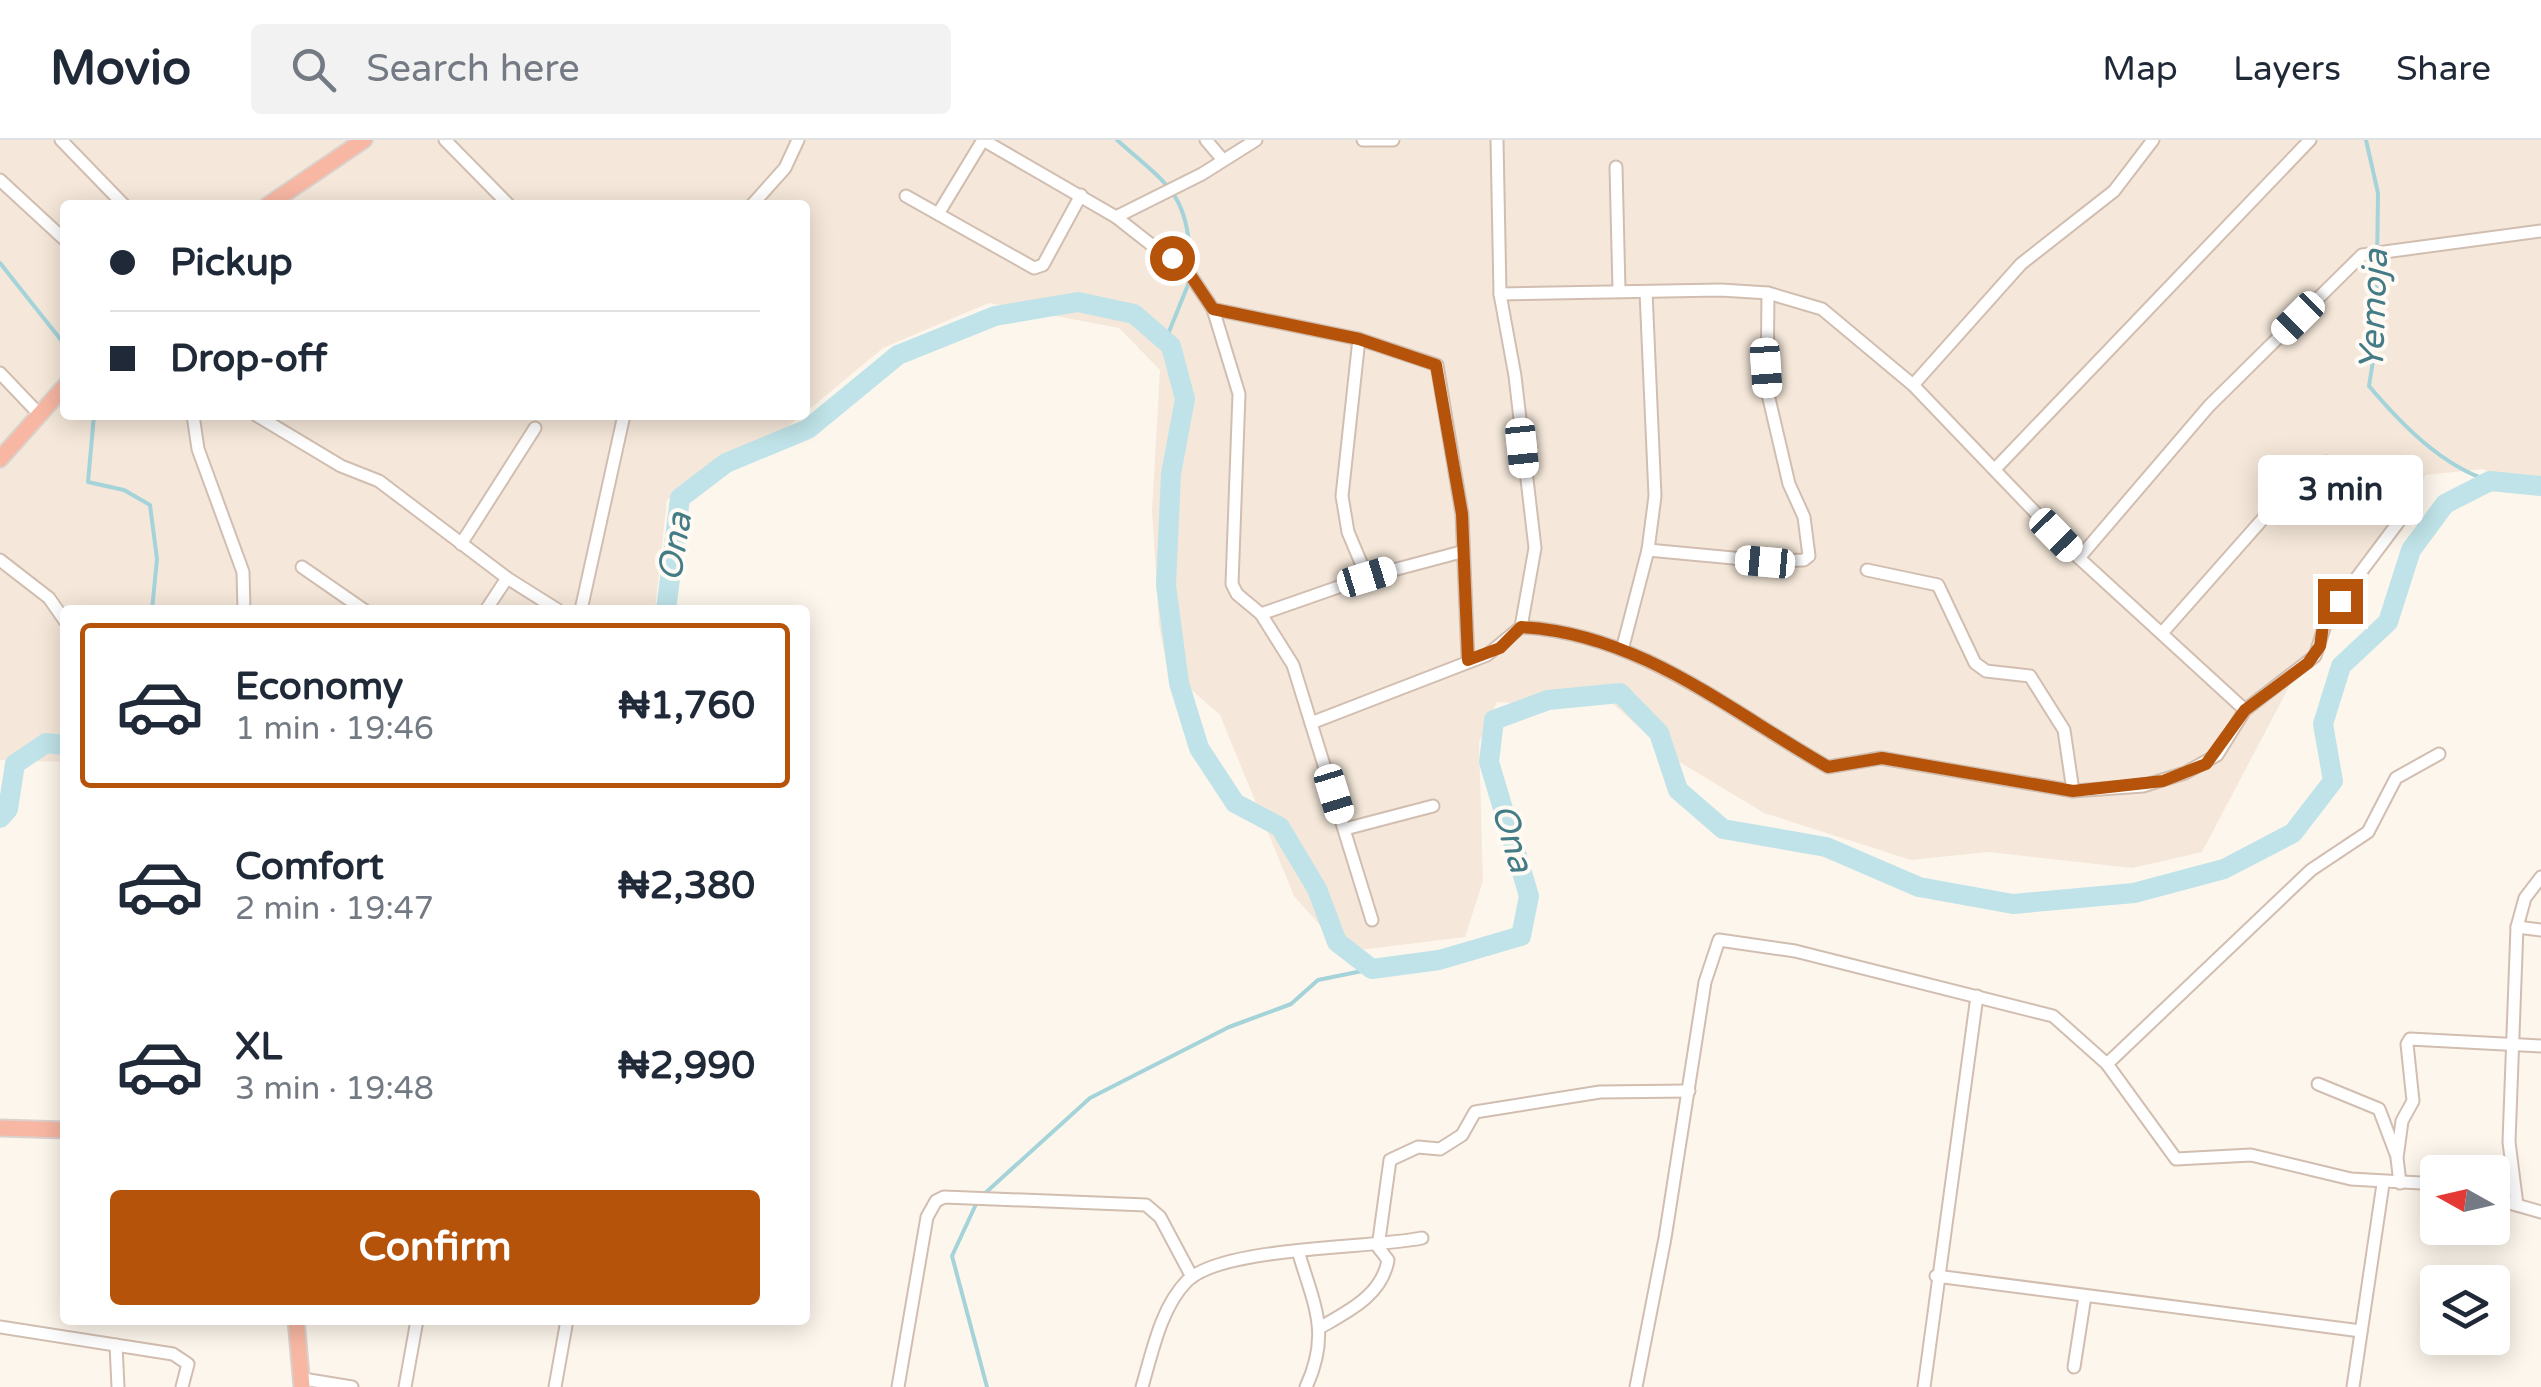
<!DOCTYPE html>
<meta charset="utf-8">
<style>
body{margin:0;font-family:"Varela Round",sans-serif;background:#f2f2f3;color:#1f2937;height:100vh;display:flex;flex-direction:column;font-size:38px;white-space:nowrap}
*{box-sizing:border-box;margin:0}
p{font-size:32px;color:#747a83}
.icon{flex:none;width:55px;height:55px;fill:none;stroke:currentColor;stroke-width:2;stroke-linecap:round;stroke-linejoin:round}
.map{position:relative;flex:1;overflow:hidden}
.drawer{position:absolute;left:60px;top:465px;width:750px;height:720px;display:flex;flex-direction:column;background:#fff;border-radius:10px;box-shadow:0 5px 25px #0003}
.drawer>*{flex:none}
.hud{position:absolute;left:60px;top:60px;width:750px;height:220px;border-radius:10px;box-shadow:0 5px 25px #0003;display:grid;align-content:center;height:220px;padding:0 50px;background:#fff}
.needle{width:65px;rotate:278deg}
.controls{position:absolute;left:2420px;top:1015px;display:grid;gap:20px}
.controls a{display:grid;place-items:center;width:90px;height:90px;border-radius:10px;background:#fff;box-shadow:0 5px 25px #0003;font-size:50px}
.end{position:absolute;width:45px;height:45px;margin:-22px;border:12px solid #b45309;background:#fff;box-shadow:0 0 0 5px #fff}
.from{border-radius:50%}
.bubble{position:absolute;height:70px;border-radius:10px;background:#fff;box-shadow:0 5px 25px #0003;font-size:32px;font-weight:700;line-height:70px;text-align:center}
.car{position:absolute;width:30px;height:60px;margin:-30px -15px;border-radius:12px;box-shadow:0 0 8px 2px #0007;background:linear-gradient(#fff 24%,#345 0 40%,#fff 0 76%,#345 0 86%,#fff 0)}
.hud b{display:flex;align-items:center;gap:35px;height:95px;font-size:38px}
.hud b+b{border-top:2px solid #e0e1e3}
.hud i{width:25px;height:25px;background:#1f2937}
ul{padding:18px 0 0;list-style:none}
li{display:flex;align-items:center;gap:30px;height:165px;margin:0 20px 15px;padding:0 30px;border:5px solid transparent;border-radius:10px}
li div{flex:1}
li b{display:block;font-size:38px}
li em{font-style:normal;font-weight:700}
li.active{border-color:#b45309}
li>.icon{width:90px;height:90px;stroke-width:1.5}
.action{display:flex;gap:20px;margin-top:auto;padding:20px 50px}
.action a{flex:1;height:115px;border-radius:10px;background:#b45309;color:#fff;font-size:40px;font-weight:700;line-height:115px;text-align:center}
header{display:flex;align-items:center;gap:60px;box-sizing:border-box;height:140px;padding:0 50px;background:#fff;border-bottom:2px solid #e0e1e3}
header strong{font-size:48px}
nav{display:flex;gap:55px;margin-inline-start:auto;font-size:35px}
.search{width:700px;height:90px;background:#f2f2f3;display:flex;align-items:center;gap:25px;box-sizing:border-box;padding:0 35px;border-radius:10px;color:#747a83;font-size:38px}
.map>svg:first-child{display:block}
.residential{fill:#f5e8da}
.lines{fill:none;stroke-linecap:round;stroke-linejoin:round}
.stream{stroke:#a5d3da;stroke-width:4}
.river{stroke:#bfe3e8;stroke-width:20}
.minor-casing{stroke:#d1beb0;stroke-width:15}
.highway-casing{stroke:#dad1cd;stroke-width:19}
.minor{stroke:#fff;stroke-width:11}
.highway{stroke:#f7b7a3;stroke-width:15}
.route{stroke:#b45309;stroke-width:12}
.labels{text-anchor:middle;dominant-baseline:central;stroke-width:8;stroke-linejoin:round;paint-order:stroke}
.water-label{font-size:35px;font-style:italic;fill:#437c86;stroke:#fffaf3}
</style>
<header>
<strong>Movio</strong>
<div class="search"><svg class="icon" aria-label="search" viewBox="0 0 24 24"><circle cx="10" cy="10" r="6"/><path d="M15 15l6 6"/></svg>Search here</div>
<nav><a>Map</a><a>Layers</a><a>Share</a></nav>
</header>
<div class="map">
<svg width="2541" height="1247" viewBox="0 0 2541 1247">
<rect width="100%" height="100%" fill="#fdf6ec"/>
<path class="residential" d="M0 0H2541V355L2483 329 2426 335 2370 411 2300 526 2202 712 2132 728 1988 712 1911 720 1764 673 1673 618 1601 553 1533 564 1497 562 1479 602 1483 741 1465 797 1344 812 1294 756 1220 575 1167 528 1159 485 1152 371 1160 230 1119 188 989 163 883 208 805 273V65H65V275H802L752 316 667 360 655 470H65V622L0 620Z"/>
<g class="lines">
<g class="stream">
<path d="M1117 0C1172 49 1188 52 1191 131"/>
<path d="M2366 0 2378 53 2376 202 2369 246C2402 285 2442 326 2490 341"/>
<path d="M0 123 65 205"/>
<path d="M1166 199 1190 140"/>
<path d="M94 275 88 342 124 350 150 365 157 419 152 470"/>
<path d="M983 1055 1090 958 1229 887 1291 864 1318 840 1372 829"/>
<path d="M977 1062 952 1116 987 1247"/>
</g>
<g class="river">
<path d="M666 470 680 358 726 323 808 289 898 215 995 176 1078 162 1134 174 1171 206 1185 259 1171 334 1166 445 1179 543 1199 608 1235 663 1280 687 1317 749 1337 802 1372 829 1439 820 1521 796 1529 756 1489 622 1494 580 1548 560 1620 553 1659 593 1678 650 1723 689 1826 707 1919 747 2013 764 2134 753 2224 729 2293 693 2333 641 2323 584 2341 526 2388 482 2411 410 2445 364 2490 341 2541 346"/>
<path d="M0 678 8 669 15 624 46 603 65 605"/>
</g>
<g class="minor-casing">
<g id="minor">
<path d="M61 0 124 65"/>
<path d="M445 0 509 65"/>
<path d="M983 0 1116 77 1191 136 1213 169 1239 254 1232 444 1237 454 1261 474 1293 525 1372 780"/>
<path d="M1206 0 1223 20"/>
<path d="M1363 0H1393"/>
<path d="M1616 27 1619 150"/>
<path d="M0 40 65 100"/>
<path d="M906 56 1034 128 1043 125 1081 55"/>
<path d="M752 65 785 28 798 0"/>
<path d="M938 74 983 0"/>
<path d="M1116 77 1202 34 1256 0"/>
<path d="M1500 154 1721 150 1768 153 1822 169 1913 245 2079 418 2245 570"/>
<path d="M1213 169 1359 199 1437 225 1462 374 1468 520"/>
<path d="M1359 199 1342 356 1348 392 1367 437"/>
<path d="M0 233 39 274"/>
<path d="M1913 245 2021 124 2114 51 2153 0"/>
<path d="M193 275 198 309 243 432 244 470"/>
<path d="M256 275 341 326 379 341 507 438 558 470"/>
<path d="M1996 328 2310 0"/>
<path d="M461 404 535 288"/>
<path d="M1648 410 1765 421 1804 420 1809 416 1804 377 1789 344 1767 250 1768 153"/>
<path d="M2079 418 2209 266 2362 115 2541 91"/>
<path d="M0 420 49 458 65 481"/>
<path d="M302 427 364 470"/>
<path d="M1867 430 1938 445 1975 523 1986 531 2030 536 2064 590 2073 651"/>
<path d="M486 470 507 438"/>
<path d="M581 470 624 275"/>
<path d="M1261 474 1367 437 1461 412"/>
<path d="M1521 487C1639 493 1729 571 1828 627L1881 618 2073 651 2143 646 2185 633 2217 615 2245 570 2315 516 2328 476 2400 380"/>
<path d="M2162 493 2306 330 2326 322"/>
<path d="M1622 510 1648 410 1655 356 1646 152"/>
<path d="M1311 583 1487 515 1521 487 1535 408 1515 236 1500 154 1497 0"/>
<path d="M1345 689 1433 666"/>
<path d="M2517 787 2541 790"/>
<path d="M2107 924 2311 730 2368 692 2396 638 2439 614"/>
<path d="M2318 944 2379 969 2396 1014"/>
<path d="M2400 1043 2397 1018 2402 981 2413 961 2407 904 2410 899 2541 906"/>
<path d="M2492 1058 2541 1072"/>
<path d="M2517 1065 2509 1002 2517 787 2525 758 2541 737"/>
<path d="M1298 1111C1314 1165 1331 1193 1306 1247"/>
<path d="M1936 1136 2361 1191"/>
<path d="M0 1187 173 1214 188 1224 182 1247"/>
<path d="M1321 1187C1349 1171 1382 1155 1388 1120L1378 1107 1390 1020 1418 1007 1440 1009 1462 995 1475 972 1600 952 1689 951"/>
<path d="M116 1205 118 1247"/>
<path d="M2074 1227 2085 1156"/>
<path d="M303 1239 352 1247"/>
<path d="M405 1247 417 1180"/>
<path d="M555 1247 567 1180"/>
<path d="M898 1247 927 1077 936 1061 944 1057 1146 1065 1160 1077 1192 1137"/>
<path d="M1142 1247C1152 1213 1161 1167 1187 1141 1223 1106 1368 1109 1422 1098"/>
<path d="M1636 1247 1665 1098 1705 842 1719 800 1795 811 2053 876 2107 924 2176 1019 2251 1015 2351 1039 2438 1044"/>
<path d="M1924 1247 1977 856"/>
<path d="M2353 1247 2383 1044"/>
</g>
</g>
<g class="highway-casing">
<g id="highway">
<path d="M268 65 364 0"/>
<path d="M0 319 65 246"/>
<path d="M0 988 65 990"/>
<path d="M296 1180 302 1247"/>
</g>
</g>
<use href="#minor" class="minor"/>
<use href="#highway" class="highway"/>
</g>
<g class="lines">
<path class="route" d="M1172 118 1191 136 1213 169 1359 199 1436 225 1462 374 1468 520 1500 508 1521 487C1639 493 1730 571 1828 627L1882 618 2073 651 2163 641 2206 624 2245 570 2308 523 2320 506 2323 486 2340 461"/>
</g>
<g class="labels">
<g class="water-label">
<text transform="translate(2374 170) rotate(-88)">Yemoja</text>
<text transform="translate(675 407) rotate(-81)">Ona</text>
<text transform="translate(1512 698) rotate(73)">Ona</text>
</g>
</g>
</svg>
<div class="controls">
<a><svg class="needle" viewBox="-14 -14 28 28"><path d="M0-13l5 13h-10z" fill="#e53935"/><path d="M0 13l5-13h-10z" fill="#747a83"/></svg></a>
<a><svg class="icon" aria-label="layers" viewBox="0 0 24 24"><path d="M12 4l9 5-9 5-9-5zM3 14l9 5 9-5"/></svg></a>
</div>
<i class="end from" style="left:1172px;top:118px"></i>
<i class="end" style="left:2340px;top:461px"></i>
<div class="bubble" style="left:2258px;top:315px;width:165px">3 min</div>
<i class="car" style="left:2298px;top:178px;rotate:225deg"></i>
<i class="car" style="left:1766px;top:228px;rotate:176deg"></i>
<i class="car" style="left:1522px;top:308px;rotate:174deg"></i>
<i class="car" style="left:2056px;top:395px;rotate:136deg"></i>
<i class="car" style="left:1765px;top:422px;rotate:275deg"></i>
<i class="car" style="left:1367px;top:437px;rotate:73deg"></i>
<i class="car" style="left:1334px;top:654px;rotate:163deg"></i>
<div class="hud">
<b><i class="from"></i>Pickup</b>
<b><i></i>Drop-off</b>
</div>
<section class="drawer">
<ul>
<li class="active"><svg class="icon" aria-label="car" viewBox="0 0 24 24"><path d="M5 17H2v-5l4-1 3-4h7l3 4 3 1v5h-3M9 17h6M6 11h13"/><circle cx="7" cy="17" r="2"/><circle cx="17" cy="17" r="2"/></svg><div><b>Economy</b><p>1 min · 19:46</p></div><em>₦1,760</em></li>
<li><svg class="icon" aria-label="car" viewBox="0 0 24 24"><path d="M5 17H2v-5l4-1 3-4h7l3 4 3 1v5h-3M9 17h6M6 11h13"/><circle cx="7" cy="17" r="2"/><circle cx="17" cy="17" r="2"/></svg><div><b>Comfort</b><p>2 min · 19:47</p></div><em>₦2,380</em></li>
<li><svg class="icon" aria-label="car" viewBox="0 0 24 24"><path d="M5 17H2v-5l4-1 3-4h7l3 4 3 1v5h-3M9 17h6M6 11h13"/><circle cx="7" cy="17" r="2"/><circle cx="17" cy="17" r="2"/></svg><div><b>XL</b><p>3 min · 19:48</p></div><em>₦2,990</em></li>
</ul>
<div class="action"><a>Confirm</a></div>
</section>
</div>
